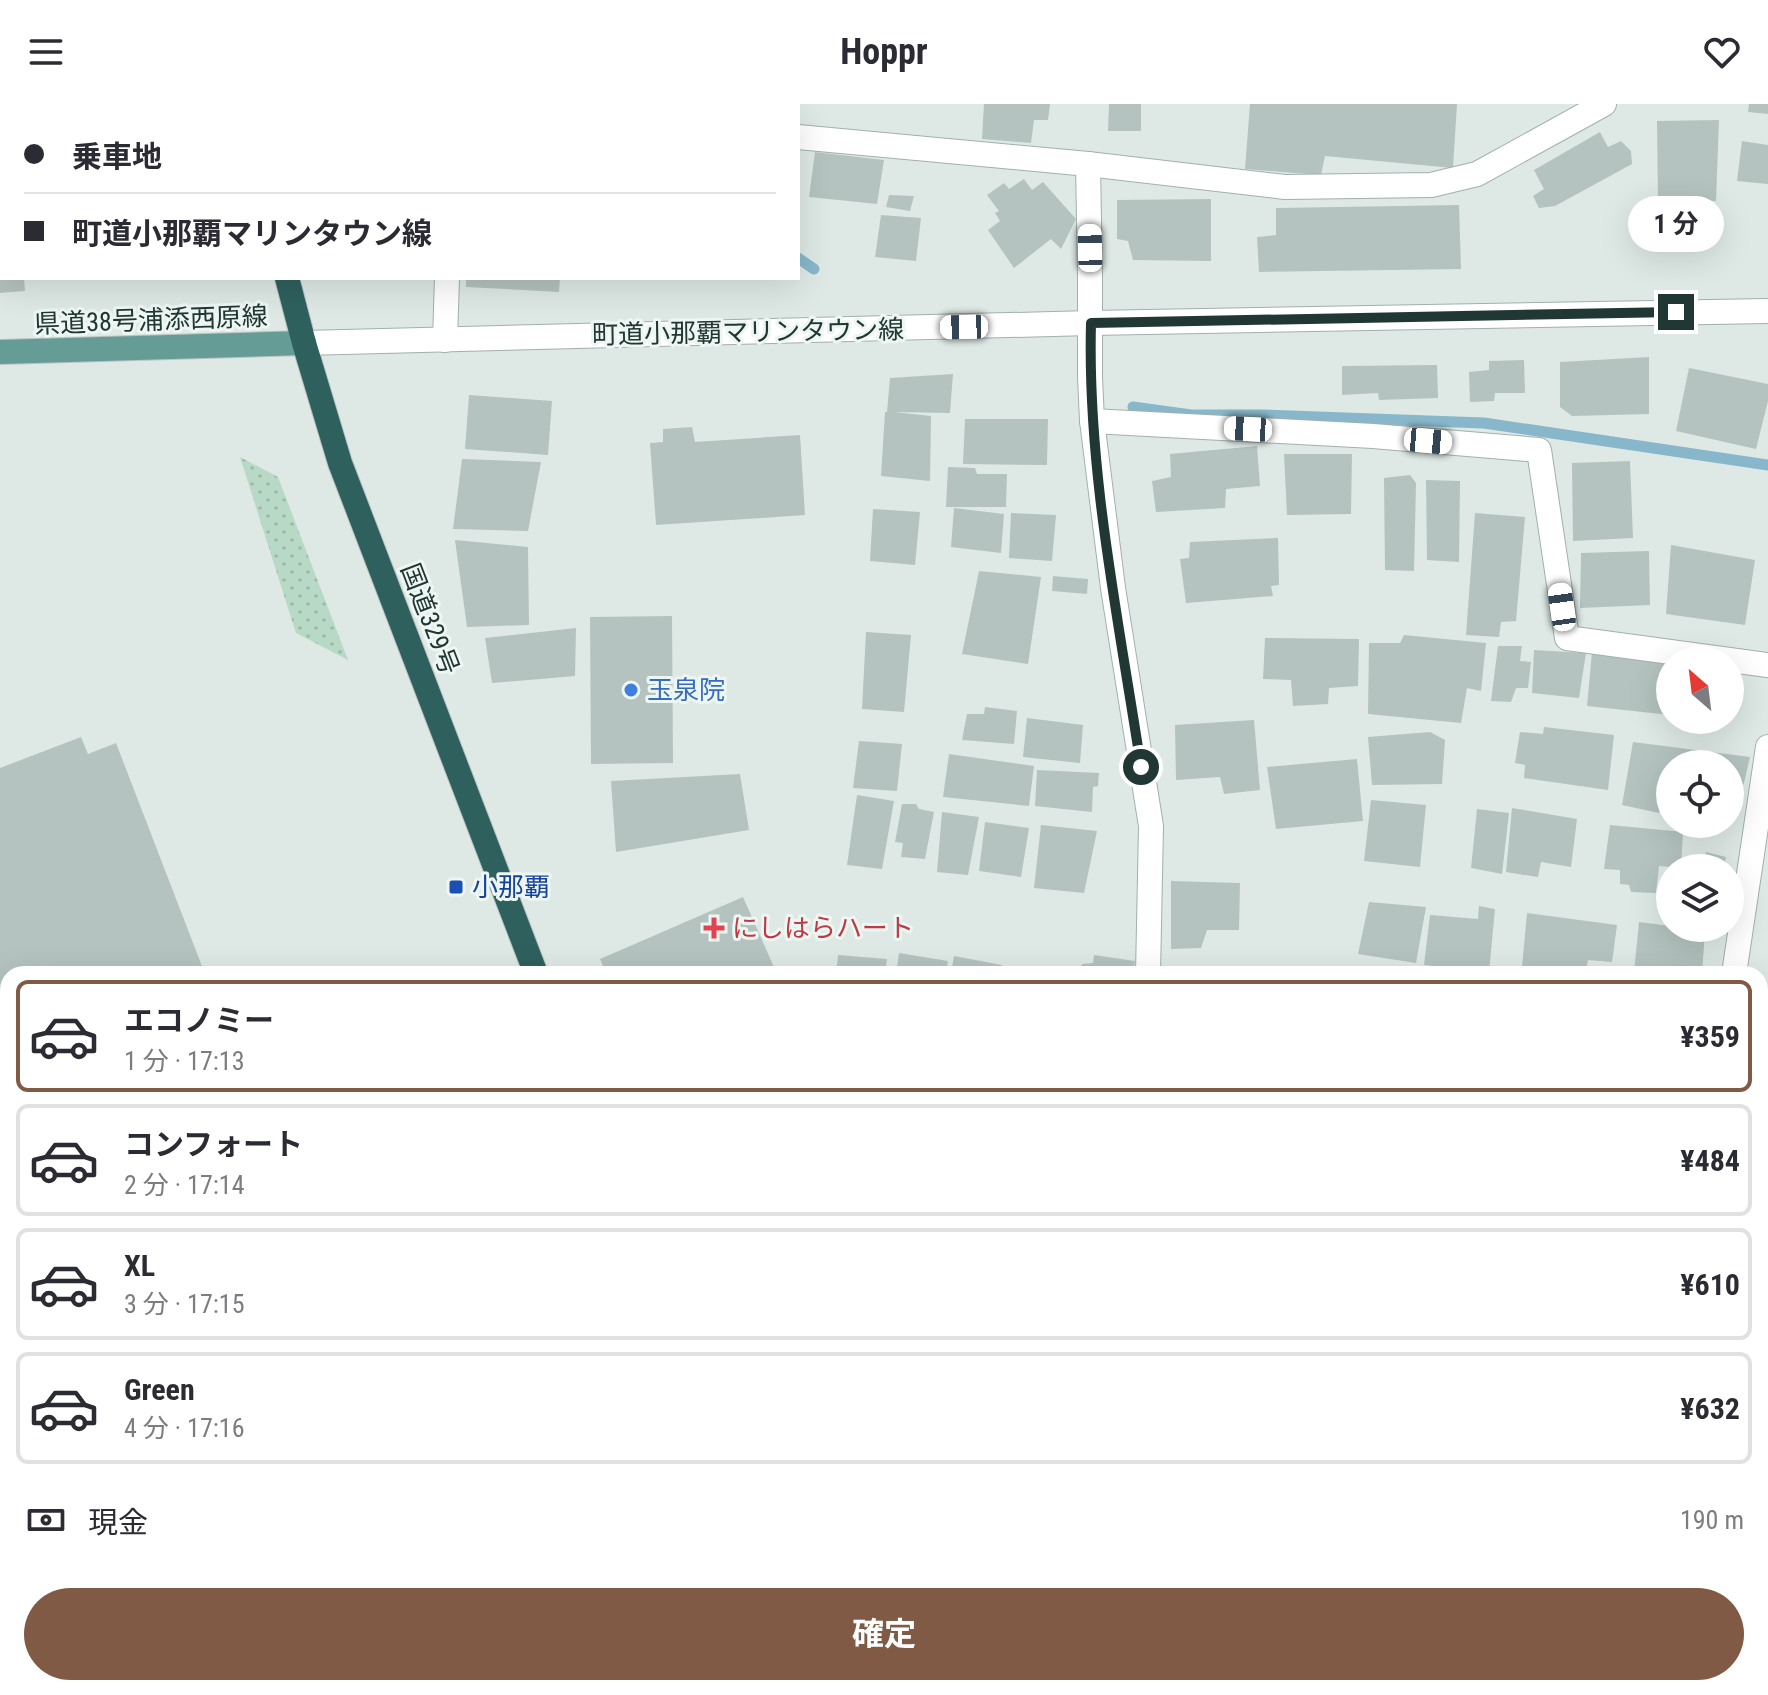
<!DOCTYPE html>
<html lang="ja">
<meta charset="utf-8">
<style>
body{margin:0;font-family:"Roboto Condensed","Noto Sans JP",sans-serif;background:#f7f7f7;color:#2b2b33;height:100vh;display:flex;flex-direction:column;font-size:30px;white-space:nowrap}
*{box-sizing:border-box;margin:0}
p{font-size:26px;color:#7c7c81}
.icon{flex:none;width:44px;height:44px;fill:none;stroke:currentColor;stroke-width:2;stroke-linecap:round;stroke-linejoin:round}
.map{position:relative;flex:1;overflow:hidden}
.drawer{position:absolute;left:0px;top:862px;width:1768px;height:730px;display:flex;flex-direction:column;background:#fff;border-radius:24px 24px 0 0;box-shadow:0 8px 32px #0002}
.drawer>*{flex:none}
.top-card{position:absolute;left:0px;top:0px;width:800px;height:176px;box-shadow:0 8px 32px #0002;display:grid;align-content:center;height:176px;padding:0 24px;background:#fff}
.needle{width:52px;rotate:332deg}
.tools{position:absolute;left:1656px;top:542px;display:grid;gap:16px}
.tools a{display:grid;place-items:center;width:88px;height:88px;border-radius:50%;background:#fff;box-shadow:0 8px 32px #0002;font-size:40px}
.end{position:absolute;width:36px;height:36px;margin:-18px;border:10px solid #213734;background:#fff;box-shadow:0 0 0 4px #fff}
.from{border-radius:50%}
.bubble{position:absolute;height:56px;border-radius:28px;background:#fff;box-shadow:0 8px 32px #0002;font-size:26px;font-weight:700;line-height:56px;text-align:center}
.car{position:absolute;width:24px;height:48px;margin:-24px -12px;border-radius:10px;box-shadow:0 0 6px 2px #0007;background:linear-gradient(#fff 24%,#345 0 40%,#fff 0 76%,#345 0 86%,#fff 0)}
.top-card b{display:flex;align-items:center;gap:28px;height:76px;font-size:30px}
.top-card b+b{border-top:2px solid #e1e1e2}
.top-card i{width:20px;height:20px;background:#2b2b33}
ul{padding:14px 0 0;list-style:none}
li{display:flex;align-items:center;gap:24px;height:112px;margin:0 16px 12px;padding:0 8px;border:4px solid #e1e1e2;border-radius:12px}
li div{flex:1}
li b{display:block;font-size:30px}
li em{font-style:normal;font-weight:700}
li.active{border-color:#805a45}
li>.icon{width:72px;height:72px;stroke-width:1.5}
.pay{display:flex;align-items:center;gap:20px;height:88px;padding:0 24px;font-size:30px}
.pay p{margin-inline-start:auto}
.cta{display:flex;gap:16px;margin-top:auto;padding:16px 24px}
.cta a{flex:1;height:92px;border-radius:48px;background:#805a45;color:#fff;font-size:32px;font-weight:700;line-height:92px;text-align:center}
header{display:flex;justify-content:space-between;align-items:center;height:104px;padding:0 24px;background:#fff;font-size:36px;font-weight:700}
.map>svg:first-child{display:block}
.park{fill:url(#park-dots)}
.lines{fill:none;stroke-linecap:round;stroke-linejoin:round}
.stream{stroke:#88b7cb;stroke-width:11}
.building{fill:#b4c3bf}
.minor-casing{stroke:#a2b0ac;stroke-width:26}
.major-casing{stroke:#bcc3c2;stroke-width:26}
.highway-casing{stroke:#bcc3c2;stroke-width:26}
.minor{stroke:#fff;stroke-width:24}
.major{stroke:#659c95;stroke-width:24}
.highway{stroke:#2e615e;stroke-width:24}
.route{stroke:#213734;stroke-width:10}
.shop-dot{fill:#3f7fe0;stroke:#eef6f3;stroke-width:3}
.transit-dot{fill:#1a4fb4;stroke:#eef6f3;stroke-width:3}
.health-dot{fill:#e0444e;stroke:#eef6f3;stroke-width:3}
.labels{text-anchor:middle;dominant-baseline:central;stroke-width:6;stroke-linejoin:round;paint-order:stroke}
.street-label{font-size:26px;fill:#213734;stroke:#eef6f3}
.shop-label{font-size:26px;fill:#366cbe;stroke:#eef6f3;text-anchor:start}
.transit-label{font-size:26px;fill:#164399;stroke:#eef6f3;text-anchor:start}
.health-label{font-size:26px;fill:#be3a42;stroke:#eef6f3;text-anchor:start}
</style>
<header><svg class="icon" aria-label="menu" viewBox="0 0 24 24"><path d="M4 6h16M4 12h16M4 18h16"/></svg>Hoppr<svg class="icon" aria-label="heart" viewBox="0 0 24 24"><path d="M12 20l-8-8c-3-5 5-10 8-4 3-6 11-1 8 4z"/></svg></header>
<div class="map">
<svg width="1768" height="1591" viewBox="0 0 1768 1591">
<defs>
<pattern id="park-dots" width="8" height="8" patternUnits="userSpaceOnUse" patternTransform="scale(2)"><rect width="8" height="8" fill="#b8d9c5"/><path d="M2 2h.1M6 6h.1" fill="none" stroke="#9ebbaa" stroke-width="1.8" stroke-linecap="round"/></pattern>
</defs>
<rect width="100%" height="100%" fill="#dee9e5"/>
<path class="park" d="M240 353 278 373 348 556 296 529Z"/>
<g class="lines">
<g class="stream">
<path d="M374 0 379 2"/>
<path d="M798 154 814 165"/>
<path d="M1133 303 1191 311H1264L1484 319 1768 361"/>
</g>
</g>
<g class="building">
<path d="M984 0H1050L1048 16H1034L1031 39 982 35Z"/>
<path d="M1109 0H1141V27H1108Z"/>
<path d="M1250 0H1457L1453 64 1325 52 1321 71 1245 65Z"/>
<path d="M1749 0H1768V10L1748 8Z"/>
<path d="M1719 16 1716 97 1658 100 1657 17Z"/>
<path d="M1600 28 1608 43 1621 37 1631 47 1632 60 1555 102 1539 104 1533 92 1544 85 1534 66Z"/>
<path d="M1742 37 1768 41V80L1737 77Z"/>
<path d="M815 48 884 56 877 100 809 93Z"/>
<path d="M1024 75 1032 86 1043 78 1076 115 1061 145 1051 135 1014 164 988 126 1000 117 995 109 999 107 987 91 1004 79 1009 85Z"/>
<path d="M889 91 914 92 910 107 886 103Z"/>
<path d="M1211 95V157L1133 156 1128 137 1117 135V96Z"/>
<path d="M1459 101 1461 165 1259 168 1257 133 1276 131V104Z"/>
<path d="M881 111 921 114 916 157 875 153Z"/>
<path d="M0 174H24L25 187 0 189Z"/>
<path d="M466 174H560L559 188 466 183Z"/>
<path d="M1649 253V310L1572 312 1560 303V258Z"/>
<path d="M1524 256 1525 289H1495L1494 297 1470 298 1469 268 1489 266V257Z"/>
<path d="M1437 261 1438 294 1379 296 1378 289 1342 291V262Z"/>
<path d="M1689 264 1768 280V297L1756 345 1676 327Z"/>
<path d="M953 270 950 309 894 308 931 312 930 377 881 372 885 308H887L890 274Z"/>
<path d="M469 291 552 297 548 351 465 345Z"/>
<path d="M965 315H1048L1047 361 963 360Z"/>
<path d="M692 323 695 338 800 331 805 411 656 421 650 339 663 338V325Z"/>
<path d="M1257 342 1260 382 1226 385 1225 404 1156 408 1152 377 1171 373 1170 350Z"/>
<path d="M1284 350H1352L1351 410 1287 411Z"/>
<path d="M462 355 541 358 528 427 453 425Z"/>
<path d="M1630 357 1633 434 1573 437 1572 359Z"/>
<path d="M948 363 975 364 977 370H1007L1006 403H946Z"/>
<path d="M1410 371 1416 379 1414 467 1385 466 1384 374Z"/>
<path d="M1426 376 1460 377 1459 458 1427 456Z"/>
<path d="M954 404 1004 410 1001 449 951 443Z"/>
<path d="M873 405 920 408 915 461 870 457Z"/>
<path d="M1011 409 1056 411 1052 457 1009 454Z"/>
<path d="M1475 409 1525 413 1516 517 1501 518 1499 533 1466 531Z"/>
<path d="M1278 434 1279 481 1271 482 1273 492 1186 499 1180 455 1189 454 1190 438Z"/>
<path d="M455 436 528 443 529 521 467 523Z"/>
<path d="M1671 441 1755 456 1745 521 1666 510Z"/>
<path d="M1649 447 1650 501 1580 504 1581 449Z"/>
<path d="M979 467 1041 473 1028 560 962 550Z"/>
<path d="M1053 472 1088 475 1087 490 1052 487Z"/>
<path d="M672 512 673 659 591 660 590 513Z"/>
<path d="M576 524 575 572 492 579 485 534Z"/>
<path d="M866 528 911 531 904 608 862 605Z"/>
<path d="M1404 531 1486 539 1481 587 1467 584 1461 619 1368 610 1369 539H1400Z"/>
<path d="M1265 534 1359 535 1358 582 1329 584 1328 600 1293 602 1291 576 1263 575Z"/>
<path d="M1498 542H1522L1520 557 1531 558 1528 584H1516L1511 598 1491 597Z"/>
<path d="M1534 546 1586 549 1579 594 1532 589Z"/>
<path d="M1592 548 1670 556V611L1587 602Z"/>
<path d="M985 603 1017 607 1014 640 962 636 967 610H984Z"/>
<path d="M1027 614 1083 621 1080 659 1023 653Z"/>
<path d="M1254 616 1260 686 1224 690 1220 673 1176 676 1175 621Z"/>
<path d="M1544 623 1614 631 1608 686 1524 674 1525 661 1515 659 1520 628 1543 630Z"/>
<path d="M1430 628 1445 636 1442 680 1372 681 1368 633Z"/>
<path d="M81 633 88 650 116 639 205 870H8V1502L0 1487V664Z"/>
<path d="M859 637 902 640 897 687 853 684Z"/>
<path d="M1633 638 1750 653 1742 687 1730 685V660H1670V675H1667L1659 709 1622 701Z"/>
<path d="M949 650 1034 662 1029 702 943 693Z"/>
<path d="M1357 655 1363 717 1276 725 1267 663Z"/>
<path d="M1037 666 1099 669 1098 682 1093 683 1092 708 1035 702Z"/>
<path d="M740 670 749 726 616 748 611 677Z"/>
<path d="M857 691 894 697 882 765 847 761Z"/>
<path d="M1371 696 1426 701 1420 763 1364 757Z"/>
<path d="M902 700H916L919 705 934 708 925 755 901 753 903 739 895 738Z"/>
<path d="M1512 704 1577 715 1571 763 1541 758 1538 773 1506 768Z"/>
<path d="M1477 705 1509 709 1502 770 1471 764Z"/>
<path d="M942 708 979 713 968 771 937 768Z"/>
<path d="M985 718 1029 724 1021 773 979 767Z"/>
<path d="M1041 721 1097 727 1084 789 1034 784Z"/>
<path d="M1610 721 1683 728 1681 764 1659 762 1656 789 1631 788 1629 781 1620 780V766L1604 765Z"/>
<path d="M1706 748 1726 753 1724 764H1704Z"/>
<path d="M1171 777 1240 779 1239 826H1207L1201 844 1171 845Z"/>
<path d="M743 793 777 870H606L600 855Z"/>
<path d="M1369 798 1426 803 1416 859 1358 850Z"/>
<path d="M1479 802 1495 805 1489 868 1424 861 1430 811 1478 815Z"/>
<path d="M1527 809 1617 821 1612 858 1588 856 1586 867 1522 863Z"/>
<path d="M1639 818 1670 822V824L1705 827 1702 870 1634 868Z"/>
<path d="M899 849 948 857 946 870H896Z"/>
<path d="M838 851 887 855 885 870H836Z"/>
<path d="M1094 851 1135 857 1133 870H1078L1082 860 1093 859Z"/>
<path d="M954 852 1002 861 1000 870H951Z"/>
<path d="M1760 1002 1768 1003V1062L1760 1061Z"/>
<path d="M1760 1316 1768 1317V1388H1760L1763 1354H1760Z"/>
</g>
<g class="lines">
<g class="minor-casing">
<g id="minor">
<path d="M597 0 611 2"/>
<path d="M455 2 456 0"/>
<path d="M720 2 721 0"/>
<path d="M798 33 1088 60 1285 83 1431 81 1477 70 1604 0"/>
<path d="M1088 60 1090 172V273L1092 317 1113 484 1151 722 1148 870"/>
<path d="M445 236 447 174"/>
<path d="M304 239 1091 219 1768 207"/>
<path d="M1092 317 1373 332 1539 346 1567 534 1768 561"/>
<path d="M1734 870 1768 643"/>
<path d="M1760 1572 1768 1574"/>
<path d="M1100 1584V1591"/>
<path d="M1621 1591 1623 1584"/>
</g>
</g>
<g class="major-casing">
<path id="major" d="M0 248 304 239"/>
</g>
<g class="highway-casing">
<g id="highway">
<path d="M255 0 256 2"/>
<path d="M287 174 304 239 340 359 536 870"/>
<path d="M808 1584 811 1591"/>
</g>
</g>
<use href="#minor" class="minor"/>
<use href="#major" class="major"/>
<use href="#highway" class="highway"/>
</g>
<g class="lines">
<path class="route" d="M1141 663C1119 517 1087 367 1091 219L1676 208"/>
</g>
<circle class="shop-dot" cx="631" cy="586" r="8"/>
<rect class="transit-dot" x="448" y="775" width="16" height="16" rx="4"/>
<path class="health-dot" d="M710 812h8v8h8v8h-8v8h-8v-8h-8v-8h8z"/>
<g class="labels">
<g class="street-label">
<text transform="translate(151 216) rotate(-2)">県道38号浦添西原線</text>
<text transform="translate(748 228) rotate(-1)">町道小那覇マリンタウン線</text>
<text transform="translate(430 515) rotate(69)">国道329号</text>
</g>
<g class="shop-label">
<text x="647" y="586">玉泉院</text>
</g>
<g class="transit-label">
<text x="472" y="783">小那覇</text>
</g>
<g class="health-label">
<text x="732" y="824">にしはらハート</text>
</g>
</g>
</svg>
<div class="tools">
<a><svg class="needle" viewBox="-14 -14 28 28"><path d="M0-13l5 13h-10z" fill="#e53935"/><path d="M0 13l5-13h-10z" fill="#7c7c81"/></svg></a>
<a><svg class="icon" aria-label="locate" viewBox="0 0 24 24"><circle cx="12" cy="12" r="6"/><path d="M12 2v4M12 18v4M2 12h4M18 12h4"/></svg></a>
<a><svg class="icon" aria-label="layers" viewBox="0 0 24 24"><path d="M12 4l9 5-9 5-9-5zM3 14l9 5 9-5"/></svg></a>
</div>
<i class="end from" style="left:1141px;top:663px"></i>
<i class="end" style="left:1676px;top:208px"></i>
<div class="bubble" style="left:1628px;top:92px;width:96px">1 分</div>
<i class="car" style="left:1090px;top:144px;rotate:359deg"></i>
<i class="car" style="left:964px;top:223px;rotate:269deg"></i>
<i class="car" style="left:1248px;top:325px;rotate:273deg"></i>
<i class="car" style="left:1428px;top:337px;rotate:95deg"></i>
<i class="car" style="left:1562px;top:503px;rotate:352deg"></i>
<div class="top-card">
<b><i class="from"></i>乗車地</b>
<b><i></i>町道小那覇マリンタウン線</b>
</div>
<section class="drawer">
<ul>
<li class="active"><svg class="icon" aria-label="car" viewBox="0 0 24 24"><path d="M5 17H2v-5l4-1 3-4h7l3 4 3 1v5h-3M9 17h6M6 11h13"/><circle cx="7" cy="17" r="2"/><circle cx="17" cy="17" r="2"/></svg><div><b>エコノミー</b><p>1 分 · 17:13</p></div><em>¥359</em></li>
<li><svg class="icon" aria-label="car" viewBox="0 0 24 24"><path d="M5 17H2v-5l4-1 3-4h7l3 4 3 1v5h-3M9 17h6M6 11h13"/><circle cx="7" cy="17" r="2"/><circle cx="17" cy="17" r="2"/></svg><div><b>コンフォート</b><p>2 分 · 17:14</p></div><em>¥484</em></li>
<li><svg class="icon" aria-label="car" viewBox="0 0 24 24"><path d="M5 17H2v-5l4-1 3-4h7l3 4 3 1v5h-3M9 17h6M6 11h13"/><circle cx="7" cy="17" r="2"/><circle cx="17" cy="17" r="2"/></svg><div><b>XL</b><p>3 分 · 17:15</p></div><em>¥610</em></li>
<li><svg class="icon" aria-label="car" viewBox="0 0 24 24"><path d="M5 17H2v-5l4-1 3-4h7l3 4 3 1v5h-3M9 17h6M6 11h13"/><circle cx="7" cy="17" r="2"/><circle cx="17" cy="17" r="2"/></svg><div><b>Green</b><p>4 分 · 17:16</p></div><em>¥632</em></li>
</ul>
<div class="pay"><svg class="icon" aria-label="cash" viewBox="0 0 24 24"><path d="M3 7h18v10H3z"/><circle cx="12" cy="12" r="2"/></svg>現金<p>190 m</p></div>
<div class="cta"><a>確定</a></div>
</section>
</div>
